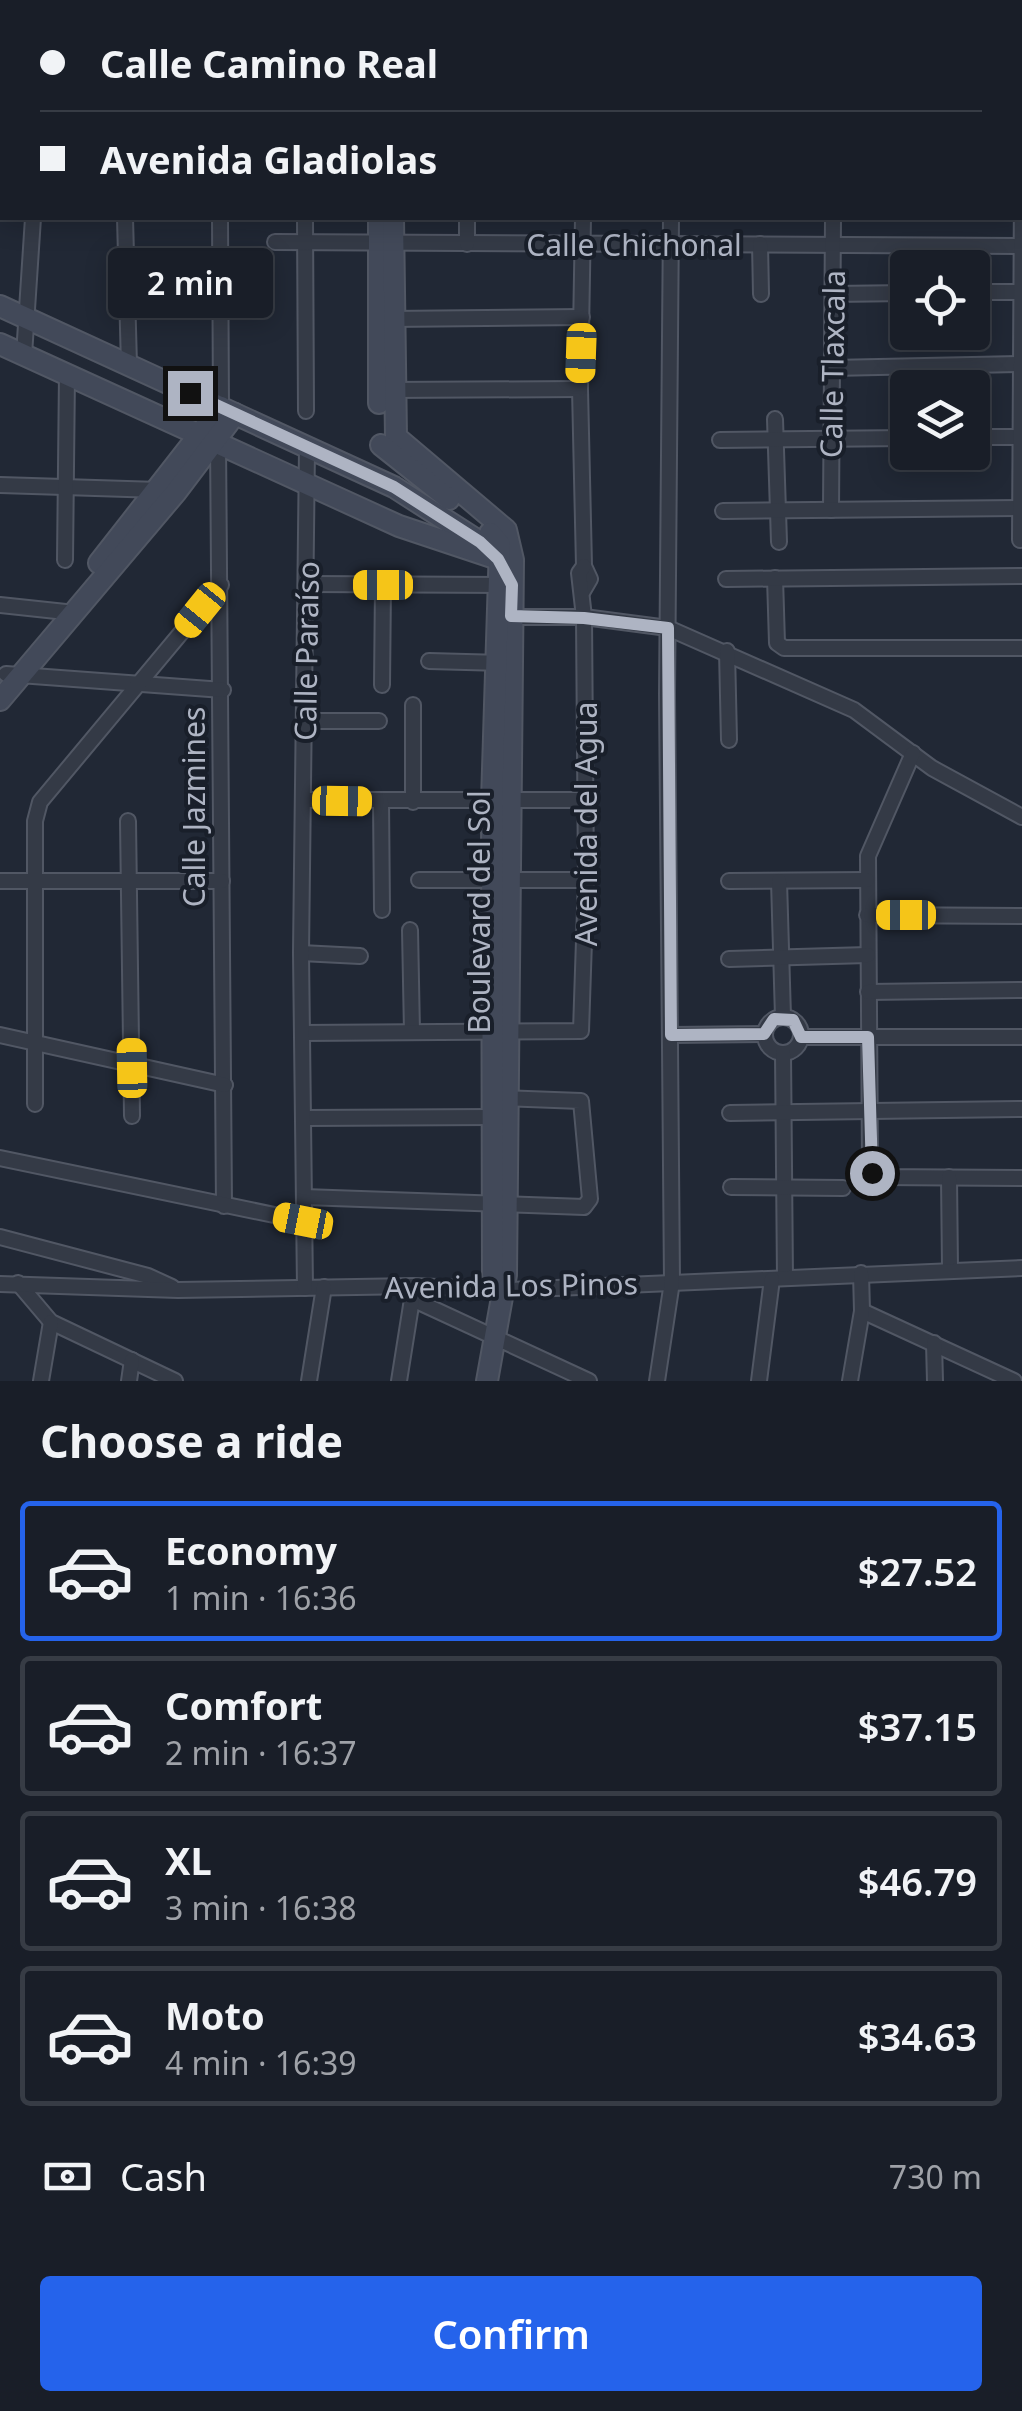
<!DOCTYPE html>
<meta charset="utf-8">
<style>
body{margin:0;font-family:"Noto Sans",sans-serif;background:#262b34;color:#f1f3f6;height:100vh;display:flex;flex-direction:column;font-size:38px;white-space:nowrap}
*{box-sizing:border-box;margin:0}
p{font-size:32px;color:#9fa2a8}
.icon{flex:none;width:55px;height:55px;fill:none;stroke:currentColor;stroke-width:2;stroke-linecap:round;stroke-linejoin:round}
.map{position:relative;height:1381px;overflow:hidden}
.panel{display:flex;flex-direction:column;background:#191e28;flex:1}
.panel>*{flex:none}
.top-card{position:absolute;left:0px;top:0px;width:1022px;height:220px;box-shadow:0 5px 25px #0003,0 0 0 2px #373c45;display:grid;align-content:center;height:220px;padding:0 40px;background:#191e28}
.controls{position:absolute;left:890px;top:250px;display:grid;gap:20px}
.controls a{display:grid;place-items:center;width:100px;height:100px;border-radius:10px;background:#191e28;box-shadow:0 5px 25px #0003,0 0 0 2px #373c45;font-size:50px}
.end{position:absolute;width:45px;height:45px;margin:-22px;border:12px solid #aeb4c3;background:#111;box-shadow:0 0 0 5px #111}
.from{border-radius:50%}
.bubble{position:absolute;height:70px;border-radius:10px;background:#191e28;box-shadow:0 5px 25px #0003,0 0 0 2px #373c45;font-size:32px;font-weight:600;line-height:70px;text-align:center}
.car{position:absolute;width:30px;height:60px;margin:-30px -15px;border-radius:12px;box-shadow:0 0 8px 2px #0007;background:linear-gradient(#f5c518 24%,#345 0 40%,#f5c518 0 76%,#345 0 86%,#f5c518 0)}
.top-card b{display:flex;align-items:center;gap:35px;height:95px;font-size:38px}
.top-card b+b{border-top:2px solid #373c45}
.top-card i{width:25px;height:25px;background:#f1f3f6}
ul{padding:0;list-style:none}
li{display:flex;align-items:center;gap:30px;height:140px;margin:0 20px 15px;padding:0 20px;border:5px solid #373c45;border-radius:10px}
li div{flex:1}
li b{display:block;font-size:38px}
li em{font-style:normal;font-weight:600}
li.on{border-color:#2563eb}
li>.icon{width:90px;height:90px;stroke-width:1.5}
h2{padding:0 40px;font-size:45px;line-height:120px}
.pay{display:flex;align-items:center;gap:25px;height:110px;padding:0 40px;font-size:38px}
.pay p{margin-inline-start:auto}
.button{display:flex;gap:20px;margin-top:auto;padding:20px 40px}
.button a{flex:1;height:115px;border-radius:10px;background:#2563eb;color:#fff;font-size:40px;font-weight:600;line-height:115px;text-align:center}
.map>svg:first-child{display:block}
.lines{fill:none;stroke-linecap:round;stroke-linejoin:round}
.street-casing{stroke:#515764;stroke-width:18}
.secondary-casing{stroke:#515764;stroke-width:24}
.street{stroke:#343a46;stroke-width:14}
.secondary{stroke:#424959;stroke-width:20}
.route{stroke:#aeb4c3;stroke-width:12}
.labels{text-anchor:middle;dominant-baseline:central;stroke-width:8;stroke-linejoin:round;paint-order:stroke}
.street-label{font-size:30px;fill:#aeb4c3;stroke:#191f2a}
</style>
<div class="map">
<svg width="1022" height="1381" viewBox="0 0 1022 1381">
<rect width="100%" height="100%" fill="#212835"/>
<g class="lines">
<g class="street-casing">
<g id="street">
<path d="M88 2V0"/>
<path d="M177 2V0"/>
<path d="M584 2V0"/>
<path d="M678 2V0"/>
<path d="M858 2V0"/>
<path d="M989 2V0"/>
<path d="M1020 14H1022"/>
<path d="M1020 82H1022"/>
<path d="M0 109 2 110"/>
<path d="M0 143 2 141"/>
<path d="M1020 159H1022"/>
<path d="M0 213H2"/>
<path d="M125 218 129 365"/>
<path d="M220 218 221 407"/>
<path d="M305 218 306 411"/>
<path d="M583 218 580 389 584 566 590 579 583 591"/>
<path d="M275 242 1022 246"/>
<path d="M467 244V218"/>
<path d="M760 244 761 294"/>
<path d="M972 292H1021"/>
<path d="M833 294 908 293"/>
<path d="M390 319 582 317"/>
<path d="M24 355 33 218"/>
<path d="M832 368 1021 364"/>
<path d="M389 390 580 389"/>
<path d="M775 419 779 542"/>
<path d="M972 437H1020"/>
<path d="M720 440 908 438"/>
<path d="M218 441 224 1206"/>
<path d="M0 485 159 490"/>
<path d="M831 510 833 218"/>
<path d="M723 511 1022 508"/>
<path d="M1020 540 1022 189"/>
<path d="M65 560 67 374"/>
<path d="M775 578 777 643 784 648H1022"/>
<path d="M726 579 1022 576"/>
<path d="M307 584 507 585"/>
<path d="M0 605 75 613"/>
<path d="M505 617H584L668 628 854 710 932 768 1022 817"/>
<path d="M727 651 729 740"/>
<path d="M429 661 503 663"/>
<path d="M6 674 223 690"/>
<path d="M382 685 383 585"/>
<path d="M413 705V802"/>
<path d="M304 721H379"/>
<path d="M913 753 868 856 870 1165 879 1177 1022 1178"/>
<path d="M303 800H584"/>
<path d="M381 801 382 910"/>
<path d="M128 821 132 1116"/>
<path d="M419 880H586"/>
<path d="M0 881H222"/>
<path d="M729 881 867 880"/>
<path d="M779 881 783 1017"/>
<path d="M867 915 1022 916"/>
<path d="M410 930 412 1032"/>
<path d="M301 953 360 956"/>
<path d="M729 959 868 955"/>
<path d="M868 992 1022 990"/>
<circle cx="783" cy="1035" r="18"/>
<path d="M302 1033 581 1031 586 880 584 617 579 573 584 566"/>
<path d="M0 1035 225 1085"/>
<path d="M671 1035 765 1034"/>
<path d="M801 1037H1022"/>
<path d="M783 1053 785 1278"/>
<path d="M35 1104V821L40 802 221 585"/>
<path d="M730 1113 1022 1109"/>
<path d="M306 1118 491 1117"/>
<path d="M0 1158 303 1221"/>
<path d="M949 1177 950 1269"/>
<path d="M731 1187 843 1188"/>
<path d="M304 1197 584 1207 590 1199 581 1101 501 1098"/>
<path d="M0 1237 148 1276 172 1287"/>
<path d="M18 1283 51 1322 175 1381"/>
<path d="M0 1284 178 1290 414 1286 510 1290 1022 1268"/>
<path d="M305 1288 301 953 307 449"/>
<path d="M412 1299 589 1381"/>
<path d="M862 1311 1014 1381"/>
<path d="M934 1343 935 1381"/>
<path d="M41 1381 51 1322"/>
<path d="M129 1381 132 1360"/>
<path d="M309 1381 324 1287"/>
<path d="M399 1381 413 1293"/>
<path d="M657 1381 672 1282 667 695 671 218"/>
<path d="M759 1381 772 1279"/>
<path d="M850 1381 862 1311 861 1273"/>
</g>
</g>
<g class="secondary-casing">
<g id="secondary">
<path d="M392 0V2"/>
<path d="M375 2V0"/>
<path d="M379 218V403"/>
<path d="M393 218 396 437 506 530 513 560 506 1275 487 1381"/>
<path d="M0 306 394 487 480 542 496 558"/>
<path d="M0 344 399 526 498 559"/>
<path d="M381 445 449 499"/>
<path d="M490 533 500 545 492 801 493 1275"/>
<path d="M99 563 221 407"/>
<path d="M0 700 176 492 235 414"/>
</g>
</g>
<use href="#street" class="street"/>
<use href="#secondary" class="secondary"/>
</g>
<g class="lines">
<path class="route" d="M190 393 394 487 480 542 498 559 512 585 511 616 584 618 668 628 671 1035 764 1034 774 1019 793 1020 801 1037H868L872 1173"/>
</g>
<g class="labels">
<g class="street-label">
<text x="634" y="244">Calle Chichonal</text>
<text transform="translate(832 364) rotate(-89)">Calle Tlaxcala</text>
<text transform="translate(306 651) rotate(-89)">Calle Paraíso</text>
<text transform="translate(193 807) rotate(-90)">Calle Jazmines</text>
<text transform="translate(585 824) rotate(-90)">Avenida del Agua</text>
<text transform="translate(478 912) rotate(-90)">Boulevard del Sol</text>
<text transform="translate(511 1285) rotate(-1)">Avenida Los Pinos</text>
</g>
</g>
</svg>
<div class="controls">
<a><svg class="icon" aria-label="locate" viewBox="0 0 24 24"><circle cx="12" cy="12" r="6"/><path d="M12 2v4M12 18v4M2 12h4M18 12h4"/></svg></a>
<a><svg class="icon" aria-label="layers" viewBox="0 0 24 24"><path d="M12 4l9 5-9 5-9-5zM3 14l9 5 9-5"/></svg></a>
</div>
<i class="end from" style="left:872px;top:1173px"></i>
<i class="end" style="left:190px;top:393px"></i>
<div class="bubble" style="left:108px;top:248px;width:165px">2 min</div>
<i class="car" style="left:581px;top:353px;rotate:182deg"></i>
<i class="car" style="left:383px;top:585px;rotate:270deg"></i>
<i class="car" style="left:200px;top:610px;rotate:219deg"></i>
<i class="car" style="left:342px;top:801px;rotate:91deg"></i>
<i class="car" style="left:906px;top:915px;rotate:270deg"></i>
<i class="car" style="left:132px;top:1068px;rotate:359deg"></i>
<i class="car" style="left:303px;top:1221px;rotate:281deg"></i>
<div class="top-card">
<b><i class="from"></i>Calle Camino Real</b>
<b><i></i>Avenida Gladiolas</b>
</div>
</div>
<section class="panel">
<h2>Choose a ride</h2>
<ul>
<li class="on"><svg class="icon" aria-label="car" viewBox="0 0 24 24"><path d="M5 17H2v-5l4-1 3-4h7l3 4 3 1v5h-3M9 17h6M6 11h13"/><circle cx="7" cy="17" r="2"/><circle cx="17" cy="17" r="2"/></svg><div><b>Economy</b><p>1 min · 16:36</p></div><em>$27.52</em></li>
<li><svg class="icon" aria-label="car" viewBox="0 0 24 24"><path d="M5 17H2v-5l4-1 3-4h7l3 4 3 1v5h-3M9 17h6M6 11h13"/><circle cx="7" cy="17" r="2"/><circle cx="17" cy="17" r="2"/></svg><div><b>Comfort</b><p>2 min · 16:37</p></div><em>$37.15</em></li>
<li><svg class="icon" aria-label="car" viewBox="0 0 24 24"><path d="M5 17H2v-5l4-1 3-4h7l3 4 3 1v5h-3M9 17h6M6 11h13"/><circle cx="7" cy="17" r="2"/><circle cx="17" cy="17" r="2"/></svg><div><b>XL</b><p>3 min · 16:38</p></div><em>$46.79</em></li>
<li><svg class="icon" aria-label="car" viewBox="0 0 24 24"><path d="M5 17H2v-5l4-1 3-4h7l3 4 3 1v5h-3M9 17h6M6 11h13"/><circle cx="7" cy="17" r="2"/><circle cx="17" cy="17" r="2"/></svg><div><b>Moto</b><p>4 min · 16:39</p></div><em>$34.63</em></li>
</ul>
<div class="pay"><svg class="icon" aria-label="cash" viewBox="0 0 24 24"><path d="M3 7h18v10H3z"/><circle cx="12" cy="12" r="2"/></svg>Cash<p>730 m</p></div>
<div class="button"><a>Confirm</a></div>
</section>
